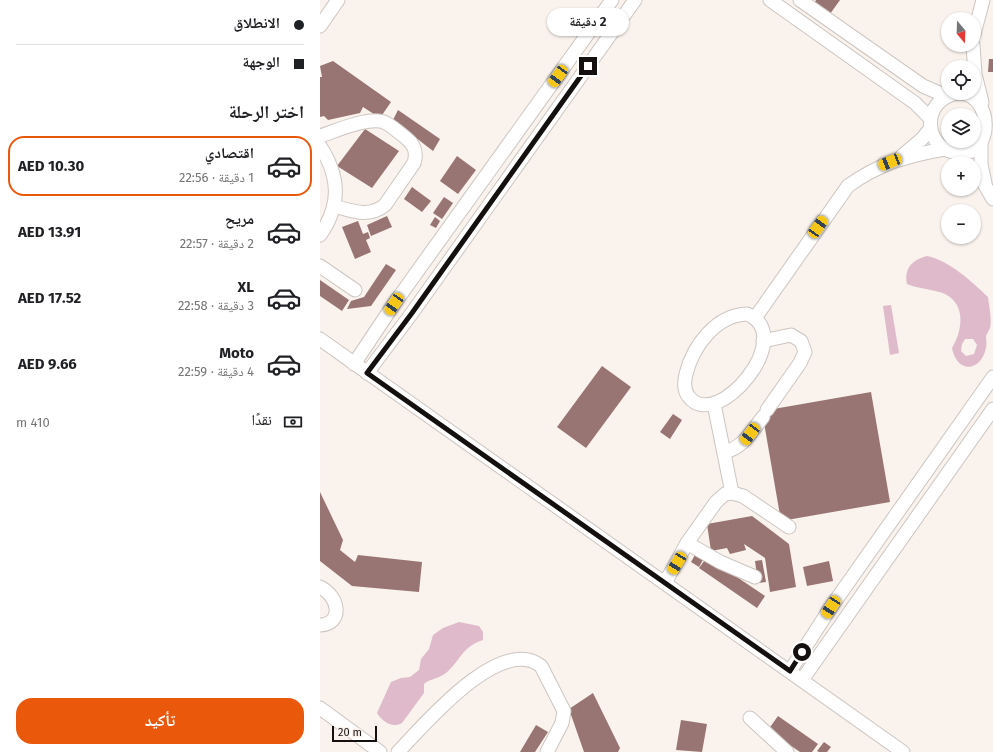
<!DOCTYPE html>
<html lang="ar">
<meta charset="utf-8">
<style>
body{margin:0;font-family:"Fira Sans","Noto Naskh Arabic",sans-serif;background:#f6f6f6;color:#202124;direction:rtl;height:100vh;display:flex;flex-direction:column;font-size:15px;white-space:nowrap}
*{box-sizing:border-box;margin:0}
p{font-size:13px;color:#757577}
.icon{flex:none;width:22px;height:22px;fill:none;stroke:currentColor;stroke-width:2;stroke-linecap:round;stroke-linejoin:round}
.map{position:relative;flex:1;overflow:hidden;direction:ltr}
.panel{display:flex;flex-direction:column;background:#fff;width:320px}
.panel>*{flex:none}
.top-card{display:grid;align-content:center;height:88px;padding:0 16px;background:#fff}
.needle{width:26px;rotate:161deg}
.controls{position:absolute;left:621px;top:12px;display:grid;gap:8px}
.controls a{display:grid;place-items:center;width:40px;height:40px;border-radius:50%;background:#fff;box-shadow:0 1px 3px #0004;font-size:20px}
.scale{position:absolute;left:12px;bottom:10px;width:45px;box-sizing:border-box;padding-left:4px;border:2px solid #13100f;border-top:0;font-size:11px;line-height:14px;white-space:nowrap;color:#13100f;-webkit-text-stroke:3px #f9f2ed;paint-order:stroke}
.end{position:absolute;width:18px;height:18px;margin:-9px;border:5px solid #13100f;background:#fff;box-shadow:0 0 0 2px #fff}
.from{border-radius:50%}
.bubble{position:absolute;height:28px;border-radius:14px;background:#fff;box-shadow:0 1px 3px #0004;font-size:13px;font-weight:700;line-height:28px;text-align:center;direction:rtl}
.car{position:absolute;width:12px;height:24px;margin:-12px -6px;border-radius:5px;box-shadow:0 0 3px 1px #0007;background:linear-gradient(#f5c518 24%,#345 0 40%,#f5c518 0 76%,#345 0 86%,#f5c518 0)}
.top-card b{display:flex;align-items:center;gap:14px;height:38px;font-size:15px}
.top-card b+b{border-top:1px solid #e0e0e0}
.top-card i{width:10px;height:10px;background:#202124}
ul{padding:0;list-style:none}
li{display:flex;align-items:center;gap:12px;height:60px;margin:0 8px 6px;padding:0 8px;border:2px solid transparent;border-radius:16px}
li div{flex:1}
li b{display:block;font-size:15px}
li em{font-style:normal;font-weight:700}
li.selected{border-color:#ea580c}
li>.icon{width:36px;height:36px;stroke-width:1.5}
h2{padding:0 16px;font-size:18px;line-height:48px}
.pay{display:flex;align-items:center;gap:10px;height:44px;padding:0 16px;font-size:15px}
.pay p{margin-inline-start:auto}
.button{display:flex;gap:8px;margin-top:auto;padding:8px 16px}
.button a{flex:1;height:46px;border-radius:16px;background:#ea580c;color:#fff;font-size:16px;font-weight:700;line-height:46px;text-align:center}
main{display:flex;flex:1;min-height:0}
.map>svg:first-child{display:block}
.water{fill:#debaca;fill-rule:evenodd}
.building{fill:#987472}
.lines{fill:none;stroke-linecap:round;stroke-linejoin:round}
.street-casing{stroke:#cdc5c0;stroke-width:15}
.street{stroke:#fff;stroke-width:13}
.route{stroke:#13100f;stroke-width:5}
</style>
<main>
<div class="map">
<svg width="673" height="752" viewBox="0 0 673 752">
<rect width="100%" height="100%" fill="#f9f2ed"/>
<g class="water">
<path d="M607 256C630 261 651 281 668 297 669 306 672 319 670 328 669 331 667 333 666 336 666 340 667 344 666 348 661 372 637 374 632 348 642 332 647 305 625 294 613 289 599 289 587 284 584 268 592 260 607 256ZM645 339H653L657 345 654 354 646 356 641 351 642 344Z"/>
<path d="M571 305 579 353 570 355 563 306Z"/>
<path d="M139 622 159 626 163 632V640C139 648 140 664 123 675 116 679 110 679 104 684V693L82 723C72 729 62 721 57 713L71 682 81 678 90 677 99 670 101 659 109 649 113 635 123 628Z"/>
</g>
<g class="building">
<path d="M496 0H520L510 14 495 2Z"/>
<path d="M669 59H673V72H668Z"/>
<path d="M13 61 71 102 60 118 43 107 40 113 8 120 4 116 0 117V77H2L0 66Z"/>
<path d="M78 110 120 139 113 151 73 120Z"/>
<path d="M45 129 79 151 52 188 17 166Z"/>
<path d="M137 156 156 170 138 194 120 181Z"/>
<path d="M92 187 111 201 102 212 84 199Z"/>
<path d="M124 197 133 203 122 219 113 213Z"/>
<path d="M67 216 72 227 51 236 47 225Z"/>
<path d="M115 217 120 221 116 228 110 225Z"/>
<path d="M38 221 43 234 48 232 50 238 46 240 51 252 35 259 22 227Z"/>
<path d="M66 264 76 270 51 306 27 309 31 301 44 297Z"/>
<path d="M0 280 29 300 22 311 0 296Z"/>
<path d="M282 366 311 387 266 448 237 427Z"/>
<path d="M551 392 570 502 461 521 442 411Z"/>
<path d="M353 414 362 420 350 439 340 432Z"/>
<path d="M0 492 23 540 20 550 35 562 38 555 102 562 99 592 32 586 0 561Z"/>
<path d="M432 516 469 544 476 587 450 592 445 558 424 544 426 550 410 554 407 548 391 551 387 524Z"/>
<path d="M376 553 384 558 379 567 371 562Z"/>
<path d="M387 557 445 596 437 608 379 568Z"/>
<path d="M442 560 446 582 438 583 435 561Z"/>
<path d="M509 561 513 581 487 586 483 567Z"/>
<path d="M273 693 300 748 298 752H264L249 709Z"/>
<path d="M458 716 498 744 492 752H480L448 730Z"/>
<path d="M361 720 387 724 382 752 356 750Z"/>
<path d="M216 725 228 732 215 752H200Z"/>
<path d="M504 742 511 747 507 752H499L497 751Z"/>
</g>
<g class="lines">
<g class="street-casing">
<g id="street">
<path d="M450 0 595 103 610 118"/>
<path d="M480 0 603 86 626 96"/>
<path d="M0 26 18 0"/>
<path d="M654 34 663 0"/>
<path d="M653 45 655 74 662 102"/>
<path d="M639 93C599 98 602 153 642 153 673 153 673 98 642 93"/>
<path d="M0 136C16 131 51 115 66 123 73 127 80 133 86 138 95 145 97 153 94 163L65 205C49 218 32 211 14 206"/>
<path d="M661 145V164L665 183"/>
<path d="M0 146C20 177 21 205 0 235"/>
<path d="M582 156 602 139 610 129"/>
<path d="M660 177 673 199"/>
<path d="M0 266 35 290"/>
<path d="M427 314C479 335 397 433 369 397 363 390 364 382 366 374 373 346 396 315 427 314Z"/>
<path d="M435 318 528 186C558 164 589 155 625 149"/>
<path d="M0 339 583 752"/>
<path d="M443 341 471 335 481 341 485 352 480 363 447 410"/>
<path d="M34 364 74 304 292 0"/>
<path d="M47 373 92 313 315 0"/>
<path d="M394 404 412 493"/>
<path d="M404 452C423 448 431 432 443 417"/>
<path d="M367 543 400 562 435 577"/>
<path d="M345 583 367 543 396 502 405 494 412 493 423 496 469 527"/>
<path d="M0 587C19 596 24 624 0 625"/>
<path d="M470 671 511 607 673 377"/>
<path d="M482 680 673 409"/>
<path d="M0 708 60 752"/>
<path d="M430 718 467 752"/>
<path d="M78 752C104 725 180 634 221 666L244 711 242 723 227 752"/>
</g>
</g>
<use href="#street" class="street"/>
</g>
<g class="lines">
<path class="route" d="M268 66 92 313 47 373 470 671 482 652"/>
</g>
</svg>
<div class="controls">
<a><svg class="needle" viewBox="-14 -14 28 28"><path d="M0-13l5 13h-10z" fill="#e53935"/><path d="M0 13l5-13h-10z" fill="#757577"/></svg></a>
<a><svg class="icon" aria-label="locate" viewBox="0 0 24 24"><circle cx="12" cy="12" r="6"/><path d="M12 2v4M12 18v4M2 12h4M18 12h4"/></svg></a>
<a><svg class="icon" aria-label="layers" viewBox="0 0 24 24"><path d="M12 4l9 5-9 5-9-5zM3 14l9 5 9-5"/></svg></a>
<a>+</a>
<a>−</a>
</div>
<div class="scale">20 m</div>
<i class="end from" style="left:482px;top:652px"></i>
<i class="end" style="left:268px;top:66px"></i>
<div class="bubble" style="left:227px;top:8px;width:82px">2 دقيقة</div>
<i class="car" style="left:238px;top:76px;rotate:216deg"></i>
<i class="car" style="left:570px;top:162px;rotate:248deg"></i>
<i class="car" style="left:498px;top:227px;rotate:35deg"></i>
<i class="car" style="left:74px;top:304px;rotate:214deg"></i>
<i class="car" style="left:430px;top:434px;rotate:217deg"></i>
<i class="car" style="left:357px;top:563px;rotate:211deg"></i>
<i class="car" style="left:511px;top:607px;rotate:213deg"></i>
</div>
<section class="panel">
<div class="top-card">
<b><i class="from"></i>الانطلاق</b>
<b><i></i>الوجهة</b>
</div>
<h2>اختر الرحلة</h2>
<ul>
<li class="selected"><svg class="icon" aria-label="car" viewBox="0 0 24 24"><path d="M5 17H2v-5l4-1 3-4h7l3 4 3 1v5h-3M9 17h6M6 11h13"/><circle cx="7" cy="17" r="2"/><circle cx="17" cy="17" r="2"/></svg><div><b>اقتصادي</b><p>1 دقيقة · 22:56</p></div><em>AED 10.30</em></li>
<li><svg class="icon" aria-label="car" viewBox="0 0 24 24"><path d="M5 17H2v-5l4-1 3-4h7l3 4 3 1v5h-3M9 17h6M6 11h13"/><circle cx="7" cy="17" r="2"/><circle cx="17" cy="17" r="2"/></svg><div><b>مريح</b><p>2 دقيقة · 22:57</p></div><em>AED 13.91</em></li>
<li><svg class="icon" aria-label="car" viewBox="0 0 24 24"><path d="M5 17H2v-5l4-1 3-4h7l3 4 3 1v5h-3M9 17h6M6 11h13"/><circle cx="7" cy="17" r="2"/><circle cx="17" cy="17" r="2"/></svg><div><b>XL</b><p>3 دقيقة · 22:58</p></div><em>AED 17.52</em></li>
<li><svg class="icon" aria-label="car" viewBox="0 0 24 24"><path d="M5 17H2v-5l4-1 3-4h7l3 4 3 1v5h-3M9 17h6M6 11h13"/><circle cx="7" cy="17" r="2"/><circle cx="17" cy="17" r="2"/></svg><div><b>Moto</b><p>4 دقيقة · 22:59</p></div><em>AED 9.66</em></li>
</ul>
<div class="pay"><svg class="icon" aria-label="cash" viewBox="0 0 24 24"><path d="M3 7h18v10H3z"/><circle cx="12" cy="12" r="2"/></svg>نقدًا<p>410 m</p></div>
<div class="button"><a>تأكيد</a></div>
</section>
</main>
